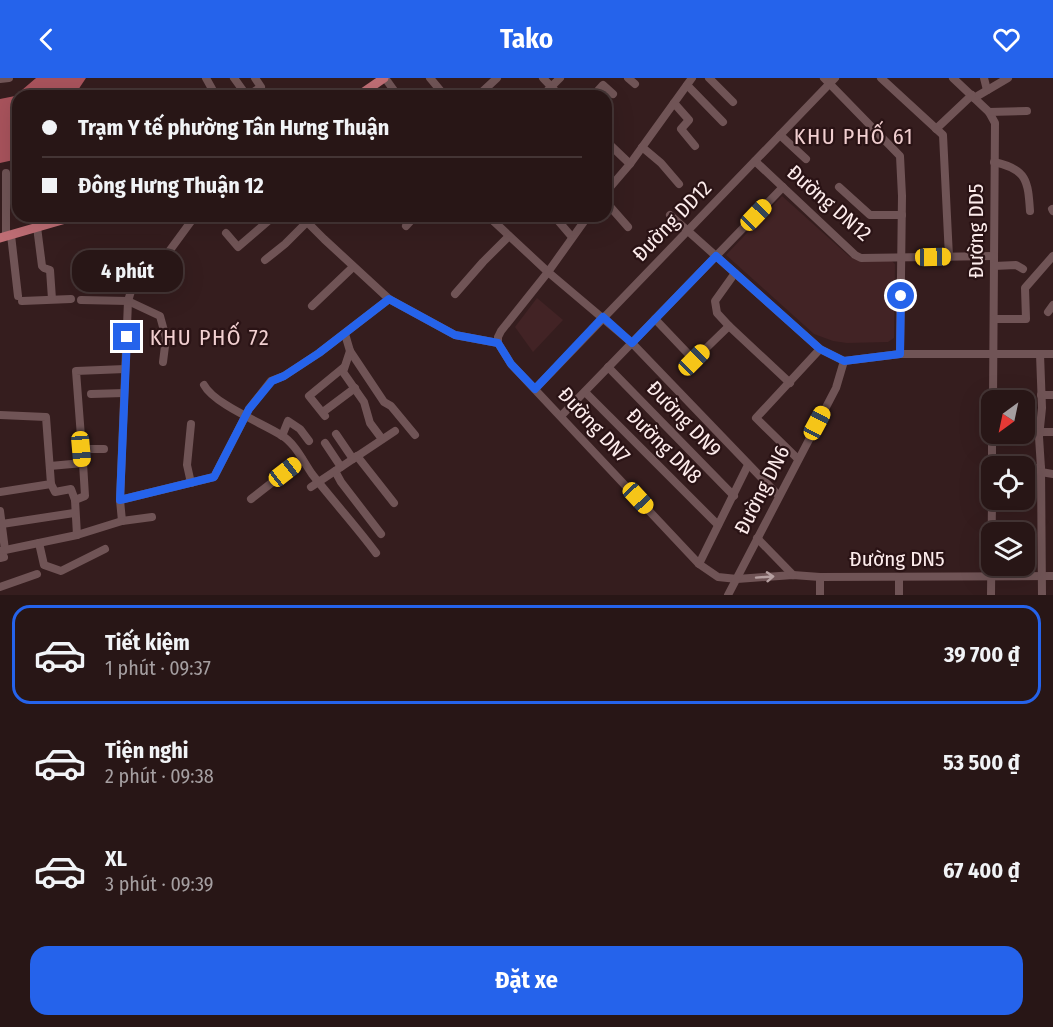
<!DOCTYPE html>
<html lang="vi">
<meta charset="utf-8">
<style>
body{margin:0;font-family:"Fira Sans Condensed",sans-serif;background:#301f1f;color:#f1f3f6;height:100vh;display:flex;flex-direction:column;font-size:22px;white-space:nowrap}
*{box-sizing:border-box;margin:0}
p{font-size:20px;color:#a59fa1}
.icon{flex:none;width:33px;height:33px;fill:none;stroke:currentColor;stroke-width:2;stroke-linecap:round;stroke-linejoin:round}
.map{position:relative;height:517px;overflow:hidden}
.sheet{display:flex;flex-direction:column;background:#281616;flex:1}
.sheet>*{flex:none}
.banner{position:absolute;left:12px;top:12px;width:600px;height:132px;border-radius:18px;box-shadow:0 6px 24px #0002,0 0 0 2px #443535;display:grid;align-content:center;height:132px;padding:0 30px;background:#281616}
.needle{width:39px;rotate:213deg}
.controls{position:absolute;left:981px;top:312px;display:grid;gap:12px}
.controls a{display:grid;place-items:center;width:54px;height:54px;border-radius:12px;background:#281616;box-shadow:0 6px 24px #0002,0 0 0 2px #443535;font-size:30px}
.end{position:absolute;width:27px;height:27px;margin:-14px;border:8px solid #2563eb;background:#fff;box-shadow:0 0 0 3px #fff}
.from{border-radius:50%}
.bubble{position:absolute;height:42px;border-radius:18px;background:#281616;box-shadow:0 6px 24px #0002,0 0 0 2px #443535;font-size:20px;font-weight:700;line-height:42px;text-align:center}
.car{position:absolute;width:18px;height:36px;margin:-18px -9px;border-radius:8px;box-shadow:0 0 4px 2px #0007;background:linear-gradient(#f5c518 24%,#345 0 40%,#f5c518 0 76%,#345 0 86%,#f5c518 0)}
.banner b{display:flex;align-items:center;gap:21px;height:57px;font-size:22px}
.banner b+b{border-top:2px solid #443535}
.banner i{width:15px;height:15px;background:#f1f3f6}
ul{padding:10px 0 0;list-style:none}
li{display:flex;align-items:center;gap:18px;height:99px;margin:0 12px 9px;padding:0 18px;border:3px solid transparent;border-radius:18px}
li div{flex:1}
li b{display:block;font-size:22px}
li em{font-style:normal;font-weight:700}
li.selected{border-color:#2563eb}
li>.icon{width:54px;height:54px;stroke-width:1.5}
.cta{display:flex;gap:12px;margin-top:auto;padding:12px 30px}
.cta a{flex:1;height:69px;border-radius:18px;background:#2563eb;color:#fff;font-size:24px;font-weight:700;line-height:69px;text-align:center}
header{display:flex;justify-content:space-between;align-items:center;height:78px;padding:0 30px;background:#2563eb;color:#fff;font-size:27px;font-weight:700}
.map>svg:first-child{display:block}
.built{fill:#422325}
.water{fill:#a8535c}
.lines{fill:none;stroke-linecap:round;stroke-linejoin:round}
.minor{stroke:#705456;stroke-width:8}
.major{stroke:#bf6e75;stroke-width:9}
.oneway{stroke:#b6a0a1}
.route{stroke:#2563eb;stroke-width:8}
.labels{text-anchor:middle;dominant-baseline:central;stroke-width:4.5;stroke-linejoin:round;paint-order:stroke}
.street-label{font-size:21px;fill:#fdecec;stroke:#2a1315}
.neighbourhood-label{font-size:22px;letter-spacing:1.5px;fill:#f1cfd0;stroke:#2a1315}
</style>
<header><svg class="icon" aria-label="back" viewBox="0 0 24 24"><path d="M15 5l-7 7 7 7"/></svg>Tako<svg class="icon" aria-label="heart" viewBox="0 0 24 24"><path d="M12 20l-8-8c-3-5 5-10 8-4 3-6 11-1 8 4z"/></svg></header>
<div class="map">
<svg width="1053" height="517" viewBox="0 0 1053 517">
<rect width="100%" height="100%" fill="#351d1e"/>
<g class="built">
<path d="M782 118 850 179 857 181H890L895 186 894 260 888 264 847 265 833 263 814 256 726 177Z"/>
<path d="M537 220 563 242 533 274 515 249Z"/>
</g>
<path class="water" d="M36 0H86L74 18H18V81L0 85V21L15 18Z"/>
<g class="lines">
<g class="minor">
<path d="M206 0 216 18"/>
<path d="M234 0 247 18"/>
<path d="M385 0 398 18"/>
<path d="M430 0 445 18"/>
<path d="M543 0 560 18"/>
<path d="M628 0 635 6"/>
<path d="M709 0 733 24"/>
<path d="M824 0 900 78 902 118 900 276"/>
<path d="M881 0 943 57 949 179"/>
<path d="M953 0 989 34 995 45 993 322"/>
<path d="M984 0 987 12"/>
<path d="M0 1 9 0"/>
<path d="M687 7 723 44"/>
<path d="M483 13 497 0"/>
<path d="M247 18 261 9 255 0"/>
<path d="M542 18 560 0"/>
<path d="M593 18 603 7 613 16"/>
<path d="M974 20 1008 0"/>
<path d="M674 25 689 42 681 51 695 68"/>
<path d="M989 34 1027 33"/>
<path d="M936 51 972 17"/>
<path d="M780 57 806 81"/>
<path d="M606 63 630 86"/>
<path d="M642 69 661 85 679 106"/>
<path d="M755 83 855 177 861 180 994 178"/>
<path d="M994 84C1027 91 1028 103 1030 133"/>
<path d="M6 95V158"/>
<path d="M839 109 870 137H902"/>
<path d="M606 114 630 86 692 0"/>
<path d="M606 124 628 149"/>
<path d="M1052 131 1053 133"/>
<path d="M670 137 810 262 820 271 844 283"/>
<path d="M301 138 324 161 389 221 455 257 498 265"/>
<path d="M488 138 548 194 632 265 779 418"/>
<path d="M554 138 572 159"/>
<path d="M406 148 415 138"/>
<path d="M37 149 42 188 44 190 50 192 52 221"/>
<path d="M226 155 238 169 274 138"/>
<path d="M11 157 18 218"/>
<path d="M265 182 285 166 313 138"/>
<path d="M994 188 1016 187 1023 191"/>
<path d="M455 216 483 184 509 158"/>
<path d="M81 222 128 223 160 238 166 260 163 284"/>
<path d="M22 223 71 221"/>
<path d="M312 228 353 189"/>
<path d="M1048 234 1053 227"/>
<path d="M655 241 694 282 729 248 790 305"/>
<path d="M994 241H1026L1025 210 1053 178"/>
<path d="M729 248 717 235 715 223 735 195"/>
<path d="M345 256 350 273 384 324 391 328 415 357"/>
<path d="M498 265 511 286 699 486 718 499 737 501 793 497 820 499 1053 498"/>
<path d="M498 265V259L501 253 548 194 588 138"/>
<path d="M350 273 343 294 364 324 370 345 382 361"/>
<path d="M1040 276 1042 330 1039 359 1041 390 1042 517"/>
<path d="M844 283 900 276H1053"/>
<path d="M608 289 734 418"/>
<path d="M204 307C214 326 262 345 281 357 295 365 303 383 312 396 333 423 356 448 376 475"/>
<path d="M535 311 835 0"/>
<path d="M585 314 718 447"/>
<path d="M91 316 124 315"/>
<path d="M1041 317H1053"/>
<path d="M323 334 355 310"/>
<path d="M0 337 46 339 51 406 0 414"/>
<path d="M325 338 309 318 343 290"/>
<path d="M561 338 783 109"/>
<path d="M1040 354H1053"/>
<path d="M336 356 353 381"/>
<path d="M282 358 288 343 300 351 309 363"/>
<path d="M325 365 341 389"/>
<path d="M81 371H104"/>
<path d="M357 378 394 425"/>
<path d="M798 381 756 340 820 271"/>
<path d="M83 385 76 293 125 291"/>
<path d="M50 388 83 385 85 418 75 422 77 457"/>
<path d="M992 388V356"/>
<path d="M1024 390H1041"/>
<path d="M335 393 341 404 381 456"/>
<path d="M1041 394 1053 396"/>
<path d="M191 405 187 387 191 346"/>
<path d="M51 406 55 414 71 411 75 422"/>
<path d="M311 409 395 353"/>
<path d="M251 421 302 381"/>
<path d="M120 422 128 223 141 180 162 183 195 138"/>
<path d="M0 433 5 472"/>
<path d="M152 439 122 443 120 422 214 399 249 331 271 303 284 298 319 275 389 221"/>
<path d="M2 446 74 435"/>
<path d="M757 460 793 497"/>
<path d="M39 465 44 487 61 493 105 471"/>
<path d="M0 473 77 457 122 443"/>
<path d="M0 480 4 479"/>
<path d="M699 486 748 387"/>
<path d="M820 499V517"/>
<path d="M0 509 37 496"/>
<path d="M728 517 836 310 844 283"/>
<path d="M899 517V499"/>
<path d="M991 517 992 422"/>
</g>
<g class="major">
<path d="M358 18 384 0"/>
<path d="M0 160 76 138"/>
</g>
</g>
<defs><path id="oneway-shaft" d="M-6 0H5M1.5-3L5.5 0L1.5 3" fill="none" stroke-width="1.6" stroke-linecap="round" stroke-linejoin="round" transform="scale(1.5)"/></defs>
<use class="oneway" href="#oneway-shaft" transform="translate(765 499) rotate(-4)"/>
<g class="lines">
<path class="route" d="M127 259 120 422 214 399 249 331 272 303 284 298 319 275 389 221 455 257 498 265 511 286 535 311 603 239 632 265 716 178 820 271 844 283 900 276 901 218"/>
</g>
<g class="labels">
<g class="street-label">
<text transform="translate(829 125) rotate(41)">Đường DN12</text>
<text transform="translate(672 143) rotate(-46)">Đường DD12</text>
<text transform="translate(976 153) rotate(-90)">Đường DD5</text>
<text transform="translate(684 341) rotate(46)">Đường DN9</text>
<text transform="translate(594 347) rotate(47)">Đường DN7</text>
<text transform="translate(664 368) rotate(45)">Đường DN8</text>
<text transform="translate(762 412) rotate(-63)">Đường DN6</text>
<text x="897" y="481">Đường DN5</text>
</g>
<g class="neighbourhood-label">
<text x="854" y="58">KHU PHỐ 61</text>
<text x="210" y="259">KHU PHỐ 72</text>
</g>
</g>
</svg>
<div class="controls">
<a><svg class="needle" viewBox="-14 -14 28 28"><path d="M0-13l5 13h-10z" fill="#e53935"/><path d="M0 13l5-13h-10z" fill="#a59fa1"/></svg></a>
<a><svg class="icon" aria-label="locate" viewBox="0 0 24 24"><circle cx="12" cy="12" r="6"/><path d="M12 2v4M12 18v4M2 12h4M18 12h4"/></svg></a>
<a><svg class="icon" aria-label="layers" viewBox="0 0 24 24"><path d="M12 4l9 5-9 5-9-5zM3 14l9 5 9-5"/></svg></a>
</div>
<i class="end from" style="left:901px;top:218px"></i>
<i class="end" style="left:127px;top:259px"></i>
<div class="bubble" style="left:72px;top:172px;width:111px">4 phút</div>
<i class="car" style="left:756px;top:137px;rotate:44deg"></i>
<i class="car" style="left:933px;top:179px;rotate:89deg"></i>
<i class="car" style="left:694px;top:282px;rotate:45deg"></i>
<i class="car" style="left:817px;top:345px;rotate:28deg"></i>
<i class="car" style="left:81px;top:371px;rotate:175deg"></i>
<i class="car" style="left:285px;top:394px;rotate:52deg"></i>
<i class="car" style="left:638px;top:420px;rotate:137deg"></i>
<div class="banner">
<b><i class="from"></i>Trạm Y tế phường Tân Hưng Thuận</b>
<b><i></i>Đông Hưng Thuận 12</b>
</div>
</div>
<section class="sheet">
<ul>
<li class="selected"><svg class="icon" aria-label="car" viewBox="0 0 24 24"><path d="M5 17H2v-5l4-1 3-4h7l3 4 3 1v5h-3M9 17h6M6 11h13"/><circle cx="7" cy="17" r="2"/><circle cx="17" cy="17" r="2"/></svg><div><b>Tiết kiệm</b><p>1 phút · 09:37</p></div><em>39 700 ₫</em></li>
<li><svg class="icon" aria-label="car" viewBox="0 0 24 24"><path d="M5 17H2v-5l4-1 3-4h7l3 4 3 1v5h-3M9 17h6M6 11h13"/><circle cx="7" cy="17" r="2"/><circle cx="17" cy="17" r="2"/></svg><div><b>Tiện nghi</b><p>2 phút · 09:38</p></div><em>53 500 ₫</em></li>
<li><svg class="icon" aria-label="car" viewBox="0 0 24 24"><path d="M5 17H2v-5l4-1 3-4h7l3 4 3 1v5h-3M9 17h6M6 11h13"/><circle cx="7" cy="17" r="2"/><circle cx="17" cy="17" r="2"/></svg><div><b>XL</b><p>3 phút · 09:39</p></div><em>67 400 ₫</em></li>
</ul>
<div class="cta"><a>Đặt xe</a></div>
</section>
